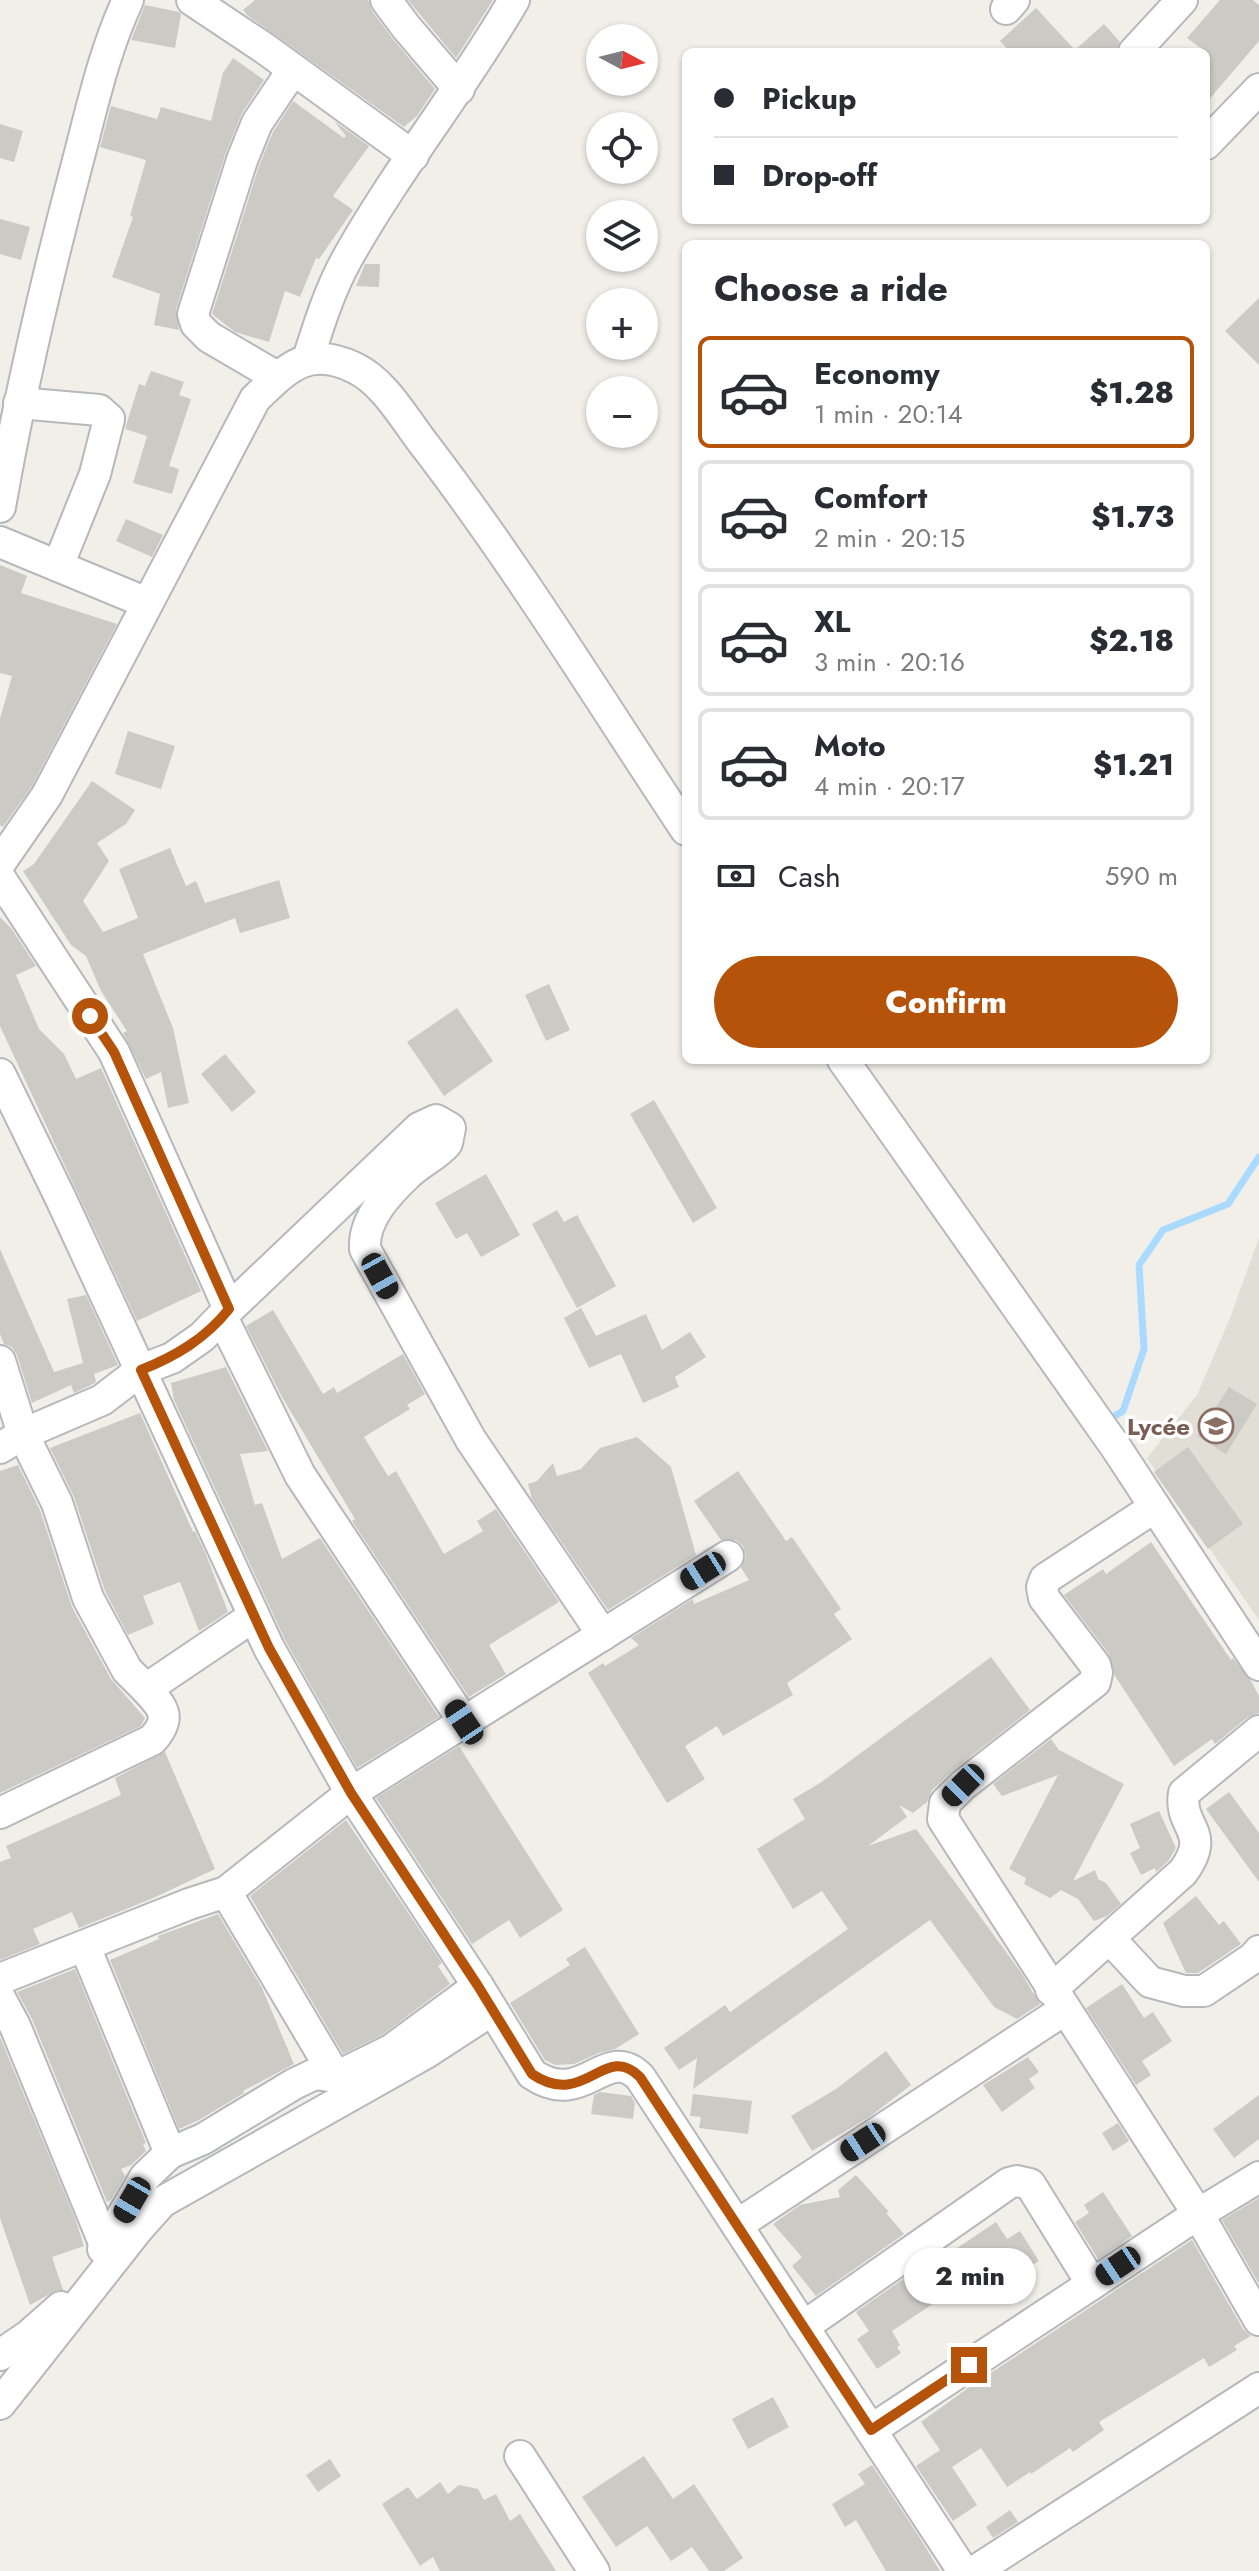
<!DOCTYPE html>
<meta charset="utf-8">
<style>
body{margin:0;font-family:Jost,sans-serif;background:#f2f2f3;color:#2b2b33;height:100vh;display:flex;flex-direction:column;font-size:30px;white-space:nowrap}
*{box-sizing:border-box;margin:0}
p{font-size:26px;color:#7c7c81}
.icon{flex:none;width:44px;height:44px;fill:none;stroke:currentColor;stroke-width:2;stroke-linecap:round;stroke-linejoin:round}
.map{position:relative;flex:1;overflow:hidden}
.side{position:absolute;left:682px;top:240px;width:528px;height:824px;display:flex;flex-direction:column;background:#fff;border-radius:12px;box-shadow:0 2px 6px #0004}
.side>*{flex:none}
.banner{position:absolute;left:682px;top:48px;width:528px;height:176px;border-radius:12px;box-shadow:0 2px 6px #0004;display:grid;align-content:center;height:176px;padding:0 32px;background:#fff}
.needle{width:52px;rotate:97deg}
.buttons{position:absolute;left:586px;top:24px;display:grid;gap:16px}
.buttons a{display:grid;place-items:center;width:72px;height:72px;border-radius:50%;background:#fff;box-shadow:0 2px 6px #0004;font-size:40px}
.end{position:absolute;width:36px;height:36px;margin:-18px;border:10px solid #b45309;background:#fff;box-shadow:0 0 0 4px #fff}
.from{border-radius:50%}
.bubble{position:absolute;height:56px;border-radius:28px;background:#fff;box-shadow:0 2px 6px #0004;font-size:26px;font-weight:800;line-height:56px;text-align:center}
.car{position:absolute;width:24px;height:48px;margin:-24px -12px;border-radius:10px;box-shadow:0 0 6px 2px #0007;background:linear-gradient(#222 24%,#8ab4d8 0 40%,#222 0 76%,#8ab4d8 0 86%,#222 0)}
.banner b{display:flex;align-items:center;gap:28px;height:76px;font-size:30px}
.banner b+b{border-top:2px solid #e1e1e2}
.banner i{width:20px;height:20px;background:#2b2b33}
ul{padding:0;list-style:none}
li{display:flex;align-items:center;gap:24px;height:112px;margin:0 16px 12px;padding:0 16px;border:4px solid #e1e1e2;border-radius:12px}
li div{flex:1}
li b{display:block;font-size:30px}
li em{font-style:normal;font-weight:800}
li.current{border-color:#b45309}
li>.icon{width:72px;height:72px;stroke-width:1.5}
h2{padding:0 32px;font-size:36px;line-height:96px}
.pay{display:flex;align-items:center;gap:20px;height:88px;padding:0 32px;font-size:30px}
.pay p{margin-inline-start:auto}
.button{display:flex;gap:16px;margin-top:auto;padding:16px 32px}
.button a{flex:1;height:92px;border-radius:48px;background:#b45309;color:#fff;font-size:32px;font-weight:800;line-height:92px;text-align:center}
.map>svg:first-child{display:block}
.education{fill:#e1ded6}
.lines{fill:none;stroke-linecap:round;stroke-linejoin:round}
.stream{stroke:#aadaff;stroke-width:7}
.building{fill:#cccac5}
.minor-casing{stroke:#b5b8bc;stroke-width:34}
.minor{stroke:#fff;stroke-width:30}
.route{stroke:#b45309;stroke-width:10}
.labels{text-anchor:middle;dominant-baseline:central;stroke-width:7;stroke-linejoin:round;paint-order:stroke}
.education-label{font-size:24px;font-weight:bold;fill:#785e54;stroke:#fff;text-anchor:end}
</style>
<div class="map">
<svg width="1259" height="2571" viewBox="0 0 1259 2571">
<rect width="100%" height="100%" fill="#f1efe8"/>
<path class="education" d="M1259 1238V1620L1147 1458 1197 1395 1230 1318Z"/>
<g class="lines">
<path class="stream" d="M1110 1419 1123 1411 1144 1349 1139 1265 1163 1230 1228 1204 1259 1157"/>
</g>
<g class="building">
<path d="M255 0H368L372 11 392 38 435 89 417 116 404 127 247 15 243 10Z"/>
<path d="M408 0H493L456 58Z"/>
<path d="M1220 0H1253L1259 5V41L1206 103V52L1187 38Z"/>
<path d="M145 5 179 12 181 14 175 48 131 40Z"/>
<path d="M1036 8 1075 50 1104 24 1120 42 1116 52H1010L1000 41Z"/>
<path d="M233 58 264 80 242 113 225 155 176 309 179 330 154 325 160 294 112 277 133 217 130 216 146 160 100 147 111 106 157 119 161 107 211 121 223 73Z"/>
<path d="M293 101 344 138 346 136 334 121 369 146 333 196 353 210 319 259 316 258 300 297 285 291 269 342 235 332 212 314 259 166 273 132Z"/>
<path d="M0 124 23 131 14 162 0 158Z"/>
<path d="M0 219 30 227 21 260 0 254Z"/>
<path d="M365 264H380L379 287 356 286Z"/>
<path d="M1259 298V365L1225 331Z"/>
<path d="M151 371 184 382 179 395 191 399 169 466 179 469 172 494 133 483 147 436 125 429 139 384 145 386Z"/>
<path d="M126 519 163 535 152 557 116 541Z"/>
<path d="M0 565 27 576 21 593 117 624 32 786 3 827 0 825V719L12 676 0 673Z"/>
<path d="M128 731 175 746 161 789 115 774Z"/>
<path d="M92 781 135 810 126 824 97 843 109 861 83 901 103 932 138 918 119 869 170 848 186 886 196 881 205 903 279 880 290 918 240 933 235 918 143 954 173 1028 189 1103 168 1108 161 1072 146 1079 123 1033 127 1031 101 991 86 956 71 945 23 871 34 864Z"/>
<path d="M0 917 11 928 36 966 16 975 39 1029 64 1054 76 1079 101 1068 201 1291 137 1321 0 1026Z"/>
<path d="M549 984 570 1030 546 1041 525 995Z"/>
<path d="M457 1008 493 1061 444 1096 407 1042Z"/>
<path d="M225 1054 256 1092 232 1112 201 1074Z"/>
<path d="M654 1100 717 1208 693 1223 630 1114Z"/>
<path d="M486 1174 520 1235 481 1257 467 1233 456 1239 435 1203Z"/>
<path d="M557 1210 564 1222 577 1215 616 1286 577 1308 532 1224Z"/>
<path d="M0 1249 54 1372 83 1363 67 1299 86 1295 118 1365 94 1374 96 1382 93 1384 74 1393 71 1385 32 1403 17 1355 12 1347 4 1344 0 1334Z"/>
<path d="M581 1308 596 1336 646 1314 662 1350 690 1332 706 1357 675 1377 679 1387 643 1403 621 1354 589 1368 564 1318Z"/>
<path d="M273 1310 323 1394 334 1387 337 1393 403 1354 425 1394 407 1405 410 1409 364 1437 388 1476 396 1471 444 1554 483 1531 477 1521 496 1509 559 1602 489 1645 506 1674 469 1697 352 1521 355 1519 282 1397 246 1326Z"/>
<path d="M226 1367 268 1451 240 1454 255 1505 262 1503 282 1559 320 1538 439 1717 357 1768 285 1640 174 1400 171 1383Z"/>
<path d="M1229 1387 1257 1404 1226 1454 1197 1436Z"/>
<path d="M140 1413 193 1532 195 1531 205 1552 228 1612 199 1631 180 1582 143 1596 154 1624 128 1635 105 1591 74 1497 50 1448Z"/>
<path d="M637 1437 671 1467 696 1555 608 1610 532 1499 528 1484 537 1481 553 1463 557 1476 581 1469 600 1448Z"/>
<path d="M1188 1447 1243 1524 1208 1549 1154 1472Z"/>
<path d="M18 1465 40 1510 72 1607 111 1679 145 1718 141 1726 0 1793V1471Z"/>
<path d="M738 1471 786 1541 792 1537 841 1609 834 1614 852 1639 787 1683 793 1695 723 1736 717 1726 685 1746 705 1779 667 1803 588 1673 603 1663 605 1666 639 1645 631 1638 693 1599 694 1604 749 1580 741 1568 746 1556 743 1546 736 1540H721L694 1501Z"/>
<path d="M1151 1542 1231 1660 1233 1658 1251 1681 1259 1696V1713L1248 1717 1215 1744 1212 1739 1174 1766 1115 1676 1109 1654 1064 1595 1103 1569 1106 1574Z"/>
<path d="M991 1657 1030 1710 952 1771 932 1790 927 1802 913 1813 899 1805 907 1817 868 1846 916 1829 1020 1971 1040 2004 1017 2019 994 2007 930 1920 693 2089 697 2058 679 2070 664 2048 725 2005 730 2012 848 1929 822 1891 793 1909 757 1849 805 1819 793 1799 820 1783Z"/>
<path d="M1051 1739 1059 1750 1124 1784 1073 1881 1095 1870 1098 1879 1106 1883 1121 1904 1107 1916 1094 1921 1078 1899 1061 1890 1050 1898 1024 1884 1026 1878 1009 1869 1058 1775 1002 1796 993 1784Z"/>
<path d="M459 1746 563 1910 520 1938 509 1920 472 1944 376 1798Z"/>
<path d="M165 1752 215 1869 151 1899 79 1928 72 1912 33 1929 40 1944 0 1960V1862L11 1858 6 1846 121 1795 115 1778Z"/>
<path d="M1229 1792 1259 1833V1882L1206 1809Z"/>
<path d="M1159 1811 1176 1848 1169 1860 1156 1872 1155 1868 1141 1875 1130 1853 1140 1848 1130 1824Z"/>
<path d="M346 1820 442 1963 438 1966 450 1984 382 2035 343 2054 250 1896Z"/>
<path d="M1196 1896 1219 1925 1224 1921 1241 1944 1198 1973H1186L1163 1923Z"/>
<path d="M218 1914 262 1988 294 2064 243 2091 244 2093 199 2120 179 2129 110 1960 159 1939 158 1936Z"/>
<path d="M585 1947 639 2034 615 2049 599 2053 574 2064 555 2065 545 2060 510 2003 570 1965 566 1959Z"/>
<path d="M75 1969 146 2143 143 2144 146 2151 131 2165 121 2169 125 2176 111 2200 107 2202 32 2019 17 1992Z"/>
<path d="M1122 1984 1144 2018 1153 2012 1172 2041 1142 2061 1151 2075 1136 2085 1086 2008Z"/>
<path d="M0 2037 75 2218 84 2246 52 2257 63 2290H57L30 2305 0 2218Z"/>
<path d="M886 2051 911 2085 872 2115 812 2151 791 2116 836 2089Z"/>
<path d="M1028 2057 1039 2072 1029 2079 1035 2088 1002 2112 983 2085Z"/>
<path d="M600 2092 631 2096 635 2103 633 2119 591 2114 594 2095Z"/>
<path d="M693 2094 752 2101 748 2134 699 2128 701 2117 690 2116Z"/>
<path d="M1259 2095V2139L1234 2158 1213 2129Z"/>
<path d="M1118 2123 1129 2141 1113 2151 1102 2133Z"/>
<path d="M856 2175 889 2212 886 2213 904 2234 816 2296 792 2266 802 2257 773 2224 800 2205 840 2197 838 2190Z"/>
<path d="M1103 2192 1132 2236 1098 2259 1075 2222 1089 2213 1084 2205Z"/>
<path d="M1259 2198V2284L1222 2220Z"/>
<path d="M996 2222 1007 2239 1020 2231 1039 2261 1016 2276 1012 2270 1007 2272 999 2260 892 2331 900 2345 897 2347 901 2353 877 2369 857 2339 869 2331 856 2312 929 2261 932 2265Z"/>
<path d="M1192 2240 1243 2329 1251 2336 1234 2346 1237 2350 1209 2367 1204 2358 1099 2422 1104 2430 1073 2452 1070 2448 1031 2474 1030 2472 1007 2487 981 2448 952 2467 977 2505 953 2521 916 2466 940 2450 921 2422 968 2388Z"/>
<path d="M773 2397 789 2427 748 2449 732 2419Z"/>
<path d="M644 2456 673 2499 694 2484 743 2558 724 2571H709L692 2547 671 2561 647 2526 616 2547 582 2497Z"/>
<path d="M330 2459 341 2476 318 2492 306 2475Z"/>
<path d="M872 2465 918 2535 940 2571H886L856 2520 845 2527 832 2504 865 2484 858 2474Z"/>
<path d="M440 2482 448 2494 459 2485 478 2489 484 2500 496 2494 510 2521 520 2514 556 2571H440L433 2557 420 2566 382 2504 408 2487 417 2499Z"/>
<path d="M1010 2510 1018 2522 993 2538 986 2527Z"/>
</g>
<g class="lines">
<g class="minor-casing">
<g id="minor">
<path d="M192 0 264 48 413 156"/>
<path d="M386 0 406 27 459 89"/>
<path d="M1006 9 1014 0"/>
<path d="M1134 52 1182 0"/>
<path d="M1206 144 1259 89"/>
<path d="M308 359C319 324 330 289 348 257 398 168 463 88 514 0"/>
<path d="M277 377 209 337 196 324 193 314 242 160 257 123 292 71"/>
<path d="M19 403 99 410 109 419 95 474 58 566"/>
<path d="M0 507C20 393 46 281 76 168 91 112 103 53 128 0"/>
<path d="M0 542 147 603"/>
<path d="M0 863 47 795 255 399C287 368 308 345 355 368 386 383 406 422 427 448 520 570 601 702 686 830"/>
<path d="M0 878 114 1052 229 1309 202 1337 172 1358 141 1370 102 1400 23 1434 0 1448"/>
<path d="M843 1060 1115 1446 1259 1665"/>
<path d="M0 1074 61 1199 269 1648 351 1793 728 1556"/>
<path d="M229 1309 419 1128 436 1120 450 1128 447 1143C436 1156 419 1163 407 1175 387 1194 363 1220 365 1249L471 1440 603 1635"/>
<path d="M222 1317 300 1475 464 1722"/>
<path d="M0 1361 23 1434 57 1503 88 1598 127 1670 146 1689"/>
<path d="M1155 1507 1045 1579 1042 1587 1044 1598 1095 1665 1097 1673 1095 1682 963 1785 945 1803 943 1819 1198 2214 1259 2320"/>
<path d="M0 1813 152 1740C172 1718 164 1708 146 1689L254 1616"/>
<path d="M226 1892 336 2077"/>
<path d="M1110 1939 1150 1982 1184 1991H1204L1253 1958 1259 1951"/>
<path d="M85 1947 170 2153"/>
<path d="M0 1979 189 1904 226 1892 351 1793 478 1986 532 2074C584 2110 605 2042 640 2077L963 2571"/>
<path d="M1051 1990 1183 1872C1213 1831 1178 1828 1184 1793L1259 1731"/>
<path d="M0 1998 15 2026 105 2245"/>
<path d="M737 2225 1064 2010"/>
<path d="M103 2249 145 2177 170 2153 203 2139 294 2084 315 2074 336 2077 391 2050 478 1986"/>
<path d="M803 2327 1009 2183 1017 2181 1030 2184 1092 2284"/>
<path d="M0 2355 28 2336 61 2307"/>
<path d="M0 2404 138 2229 162 2202 426 2053 492 2010"/>
<path d="M871 2430 1198 2214 1259 2177"/>
<path d="M520 2456 594 2571"/>
<path d="M975 2571 1259 2388"/>
</g>
</g>
<use href="#minor" class="minor"/>
</g>
<g class="lines">
<path class="route" d="M90 1016 114 1052 229 1309C205 1339 176 1356 141 1370L269 1648 351 1793 478 1986 532 2074C585 2110 604 2041 640 2077L871 2430 969 2365"/>
</g>
<defs>
<g id="school-ring" transform="scale(1.8)"><circle r="9.5" fill="#fff" stroke="#8d6e63" stroke-width="1.5"/><path d="M0-5L7-2L0 1L-7-2ZM-4 1L0 2.5L4 1V4Q0 6-4 4Z" fill="#8d6e63"/></g>
</defs>
<g fill-rule="evenodd">
<use href="#school-ring" x="1216" y="1426"/>
</g>
<g class="labels">
<g class="education-label">
<text x="1190" y="1426">Lycée</text>
</g>
</g>
</svg>
<div class="buttons">
<a><svg class="needle" viewBox="-14 -14 28 28"><path d="M0-13l5 13h-10z" fill="#e53935"/><path d="M0 13l5-13h-10z" fill="#7c7c81"/></svg></a>
<a><svg class="icon" aria-label="locate" viewBox="0 0 24 24"><circle cx="12" cy="12" r="6"/><path d="M12 2v4M12 18v4M2 12h4M18 12h4"/></svg></a>
<a><svg class="icon" aria-label="layers" viewBox="0 0 24 24"><path d="M12 4l9 5-9 5-9-5zM3 14l9 5 9-5"/></svg></a>
<a>+</a>
<a>−</a>
</div>
<i class="end from" style="left:90px;top:1016px"></i>
<i class="end" style="left:969px;top:2365px"></i>
<div class="bubble" style="left:904px;top:2248px;width:132px">2 min</div>
<i class="car" style="left:380px;top:1276px;rotate:151deg"></i>
<i class="car" style="left:703px;top:1571px;rotate:238deg"></i>
<i class="car" style="left:464px;top:1722px;rotate:326deg"></i>
<i class="car" style="left:963px;top:1785px;rotate:225deg"></i>
<i class="car" style="left:863px;top:2142px;rotate:237deg"></i>
<i class="car" style="left:132px;top:2200px;rotate:210deg"></i>
<i class="car" style="left:1118px;top:2266px;rotate:236deg"></i>
<div class="banner">
<b><i class="from"></i>Pickup</b>
<b><i></i>Drop-off</b>
</div>
<section class="side">
<h2>Choose a ride</h2>
<ul>
<li class="current"><svg class="icon" aria-label="car" viewBox="0 0 24 24"><path d="M5 17H2v-5l4-1 3-4h7l3 4 3 1v5h-3M9 17h6M6 11h13"/><circle cx="7" cy="17" r="2"/><circle cx="17" cy="17" r="2"/></svg><div><b>Economy</b><p>1 min · 20:14</p></div><em>$1.28</em></li>
<li><svg class="icon" aria-label="car" viewBox="0 0 24 24"><path d="M5 17H2v-5l4-1 3-4h7l3 4 3 1v5h-3M9 17h6M6 11h13"/><circle cx="7" cy="17" r="2"/><circle cx="17" cy="17" r="2"/></svg><div><b>Comfort</b><p>2 min · 20:15</p></div><em>$1.73</em></li>
<li><svg class="icon" aria-label="car" viewBox="0 0 24 24"><path d="M5 17H2v-5l4-1 3-4h7l3 4 3 1v5h-3M9 17h6M6 11h13"/><circle cx="7" cy="17" r="2"/><circle cx="17" cy="17" r="2"/></svg><div><b>XL</b><p>3 min · 20:16</p></div><em>$2.18</em></li>
<li><svg class="icon" aria-label="car" viewBox="0 0 24 24"><path d="M5 17H2v-5l4-1 3-4h7l3 4 3 1v5h-3M9 17h6M6 11h13"/><circle cx="7" cy="17" r="2"/><circle cx="17" cy="17" r="2"/></svg><div><b>Moto</b><p>4 min · 20:17</p></div><em>$1.21</em></li>
</ul>
<div class="pay"><svg class="icon" aria-label="cash" viewBox="0 0 24 24"><path d="M3 7h18v10H3z"/><circle cx="12" cy="12" r="2"/></svg>Cash<p>590 m</p></div>
<div class="button"><a>Confirm</a></div>
</section>
</div>
